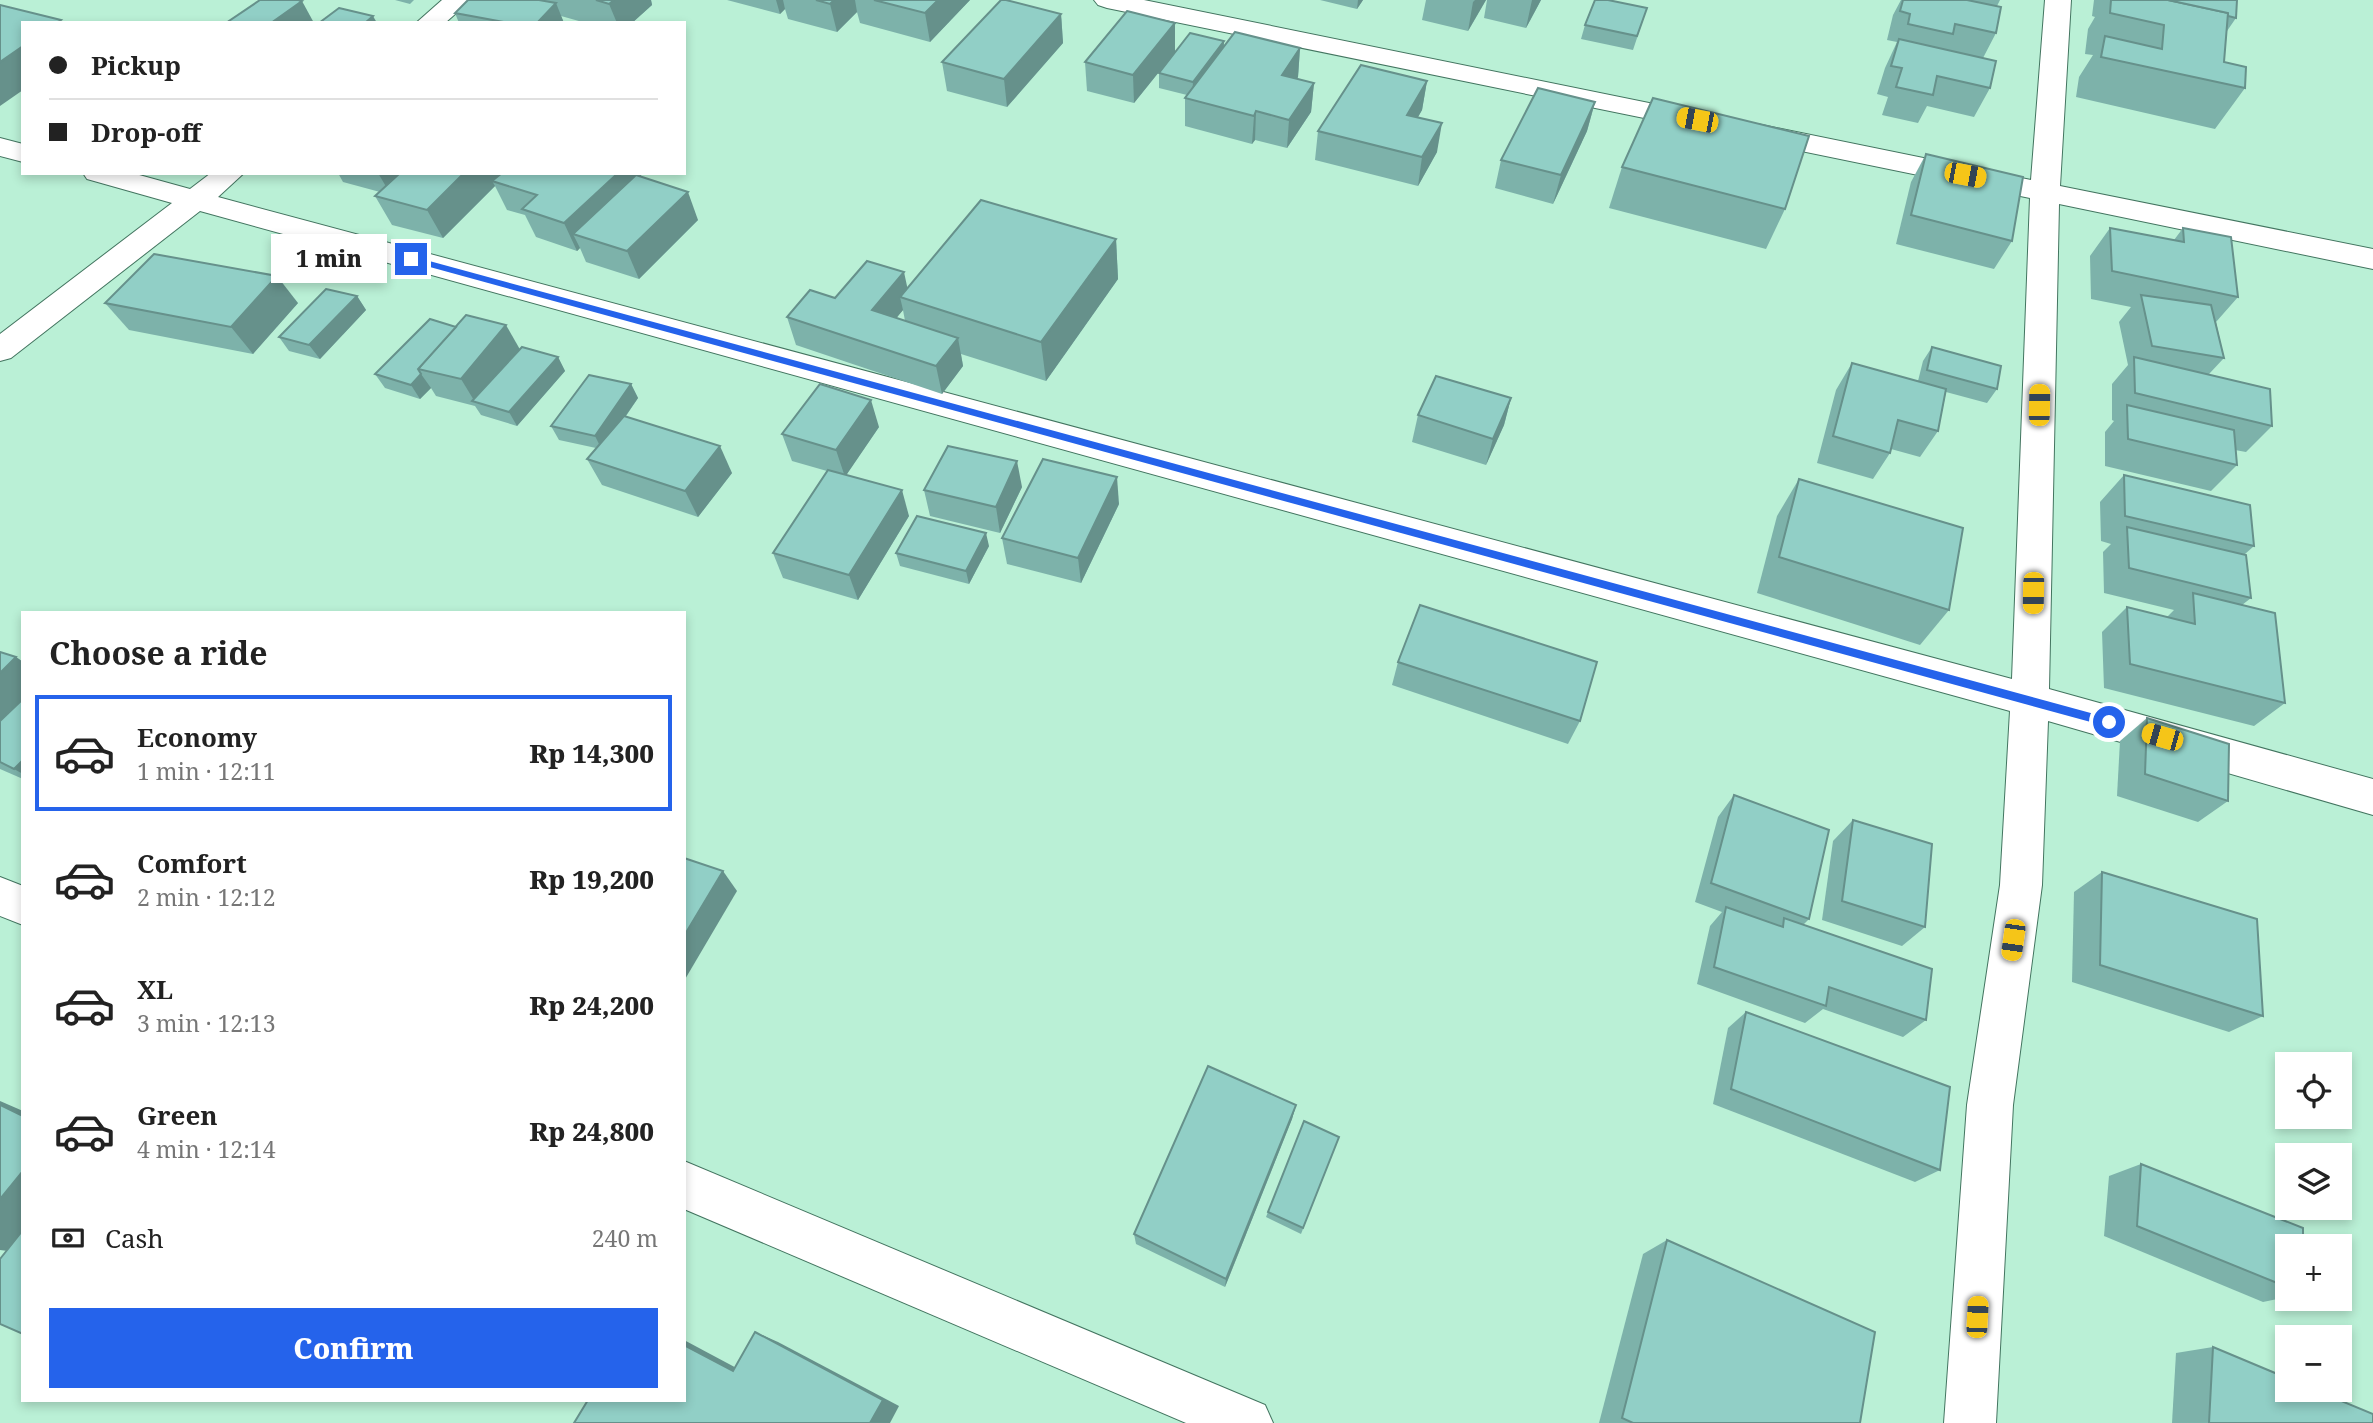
<!DOCTYPE html>
<meta charset="utf-8">
<style>
body{margin:0;font-family:"Noto Serif",serif;background:#f2f2f2;color:#222;height:100vh;display:flex;flex-direction:column;font-size:26px;white-space:nowrap}
*{box-sizing:border-box;margin:0}
p{font-size:23px;color:#767676}
.icon{flex:none;width:38px;height:38px;fill:none;stroke:currentColor;stroke-width:2;stroke-linecap:round;stroke-linejoin:round}
.map{position:relative;flex:1;overflow:hidden}
.side{position:absolute;left:21px;top:611px;width:665px;height:791px;display:flex;flex-direction:column;background:#fff;border-radius:0px;box-shadow:0 4px 10px #0003}
.side>*{flex:none}
.hud{position:absolute;left:21px;top:21px;width:665px;height:154px;border-radius:0px;box-shadow:0 4px 10px #0003;display:grid;align-content:center;height:154px;padding:0 28px;background:#fff}
.controls{position:absolute;left:2275px;top:1052px;display:grid;gap:14px}
.controls a{display:grid;place-items:center;width:77px;height:77px;border-radius:0px;background:#fff;box-shadow:0 4px 10px #0003;font-size:35px}
.end{position:absolute;width:32px;height:32px;margin:-16px;border:9px solid #2563eb;background:#fff;box-shadow:0 0 0 4px #fff}
.from{border-radius:50%}
.bubble{position:absolute;height:49px;border-radius:0px;background:#fff;box-shadow:0 4px 10px #0003;font-size:23px;font-weight:800;line-height:49px;text-align:center}
.car{position:absolute;width:21px;height:42px;margin:-21px -10px;border-radius:9px;box-shadow:0 0 5px 2px #0007;background:linear-gradient(#f5c518 24%,#345 0 40%,#f5c518 0 76%,#345 0 86%,#f5c518 0)}
.hud b{display:flex;align-items:center;gap:24px;height:66px;font-size:26px}
.hud b+b{border-top:2px solid #e0e0e0}
.hud i{width:18px;height:18px;background:#222}
ul{padding:0;list-style:none}
li{display:flex;align-items:center;gap:21px;height:116px;margin:0 14px 10px;padding:0 14px;border:4px solid transparent;border-radius:0px}
li div{flex:1}
li b{display:block;font-size:26px}
li em{font-style:normal;font-weight:800}
li.on{border-color:#2563eb}
li>.icon{width:63px;height:63px;stroke-width:1.5}
h2{padding:0 28px;font-size:32px;line-height:84px}
.pay{display:flex;align-items:center;gap:18px;height:77px;padding:0 28px;font-size:26px}
.pay p{margin-inline-start:auto}
.button{display:flex;gap:14px;margin-top:auto;padding:14px 28px}
.button a{flex:1;height:80px;border-radius:0px;background:#2563eb;color:#fff;font-size:28px;font-weight:800;line-height:80px;text-align:center}
.map>svg:first-child{display:block}
.lines{fill:none;stroke-linecap:round;stroke-linejoin:round}
.street-casing{stroke:#437560;stroke-width:2}
.street{fill:#fff;fill-rule:evenodd}
.wall{fill:#7db2aa;fill-rule:evenodd}
.shaded-wall{fill:#66918b}
.building{fill:#91cfc6;stroke:#66918b;stroke-width:2}
.route{fill:#2563eb}
</style>
<div class="map">
<svg width="2373" height="1423" viewBox="0 0 2373 1423">
<rect width="100%" height="100%" fill="#baf0d6"/>
<g class="lines">
<g class="street-casing">
<g id="street">
<path d="M442 0H471L445 23H416Z"/>
<path d="M1094 0H1144L1698 113 1708 115 1712 121 1708 127 1698 129 1107 8 1098 5Z"/>
<path d="M2045 0H2071L2060 186 2373 249V269L2059 204 2049 689 2373 779V815L2048 721 2042 885 2013 1105 1996 1423H1944L1967 1105 2000 885 2010 711 200 211 11 358 0 361V334L172 203 87 179 83 173H132L190 189 211 173H244L218 197 2012 679 2030 198 1757 142 1747 139 1743 133 1747 127 1757 124 2031 180Z"/>
<path d="M0 138 23 144V162L0 156Z"/>
<path d="M0 877 23 886V925L0 916Z"/>
<path d="M684 1161 1265 1405 1273 1423H1186L684 1209Z"/>
</g>
</g>
<use href="#street" class="street"/>
</g>
<g class="wall">
<path d="M395 0H414L410 4Z"/>
<path d="M468 0H651L652 5 632 23H586L561 16 564 23H459L455 13Z"/>
<path d="M727 0H970L930 42 860 23 857 12 837 32 788 19 785 9 780 14Z"/>
<path d="M1320 0H1363L1357 9Z"/>
<path d="M1426 0H1486L1468 31 1422 20Z"/>
<path d="M1487 0H1541L1526 28 1484 18Z"/>
<path d="M1901 0H2000L1997 6 1996 33 1983 58 1990 88 1974 117 1927 106 1918 123 1882 115 1888 97 1877 94 1885 68 1897 42 1887 40 1893 15Z"/>
<path d="M2094 0H2237L2236 18 2227 31 2224 62 2245 88 2215 129 2076 97 2079 77 2093 55 2085 54 2088 29 2095 17 2092 16Z"/>
<path d="M1647 8 1633 50 1581 39 1585 25Z"/>
<path d="M1061 14 1063 43 1007 107 947 91 942 62Z"/>
<path d="M1175 23V52L1134 103 1087 91 1085 62Z"/>
<path d="M1224 41V47L1300 48 1298 77 1297 79 1314 83 1311 112 1287 148 1255 140 1252 144 1185 126V98L1187 95 1159 88V73Z"/>
<path d="M1427 81 1422 110 1418 117 1437 152 1418 186 1315 160 1318 131Z"/>
<path d="M1595 102 1587 131 1553 204 1495 188 1501 160Z"/>
<path d="M1926 154 2012 241 1994 269 1896 244 1911 182Z"/>
<path d="M1622 167 1785 209 1766 249 1609 208Z"/>
<path d="M338 173H640L641 177 698 220 639 279 586 262 580 248 577 251 536 237 525 215 507 210 495 186 443 238 392 225 375 196 380 192 343 182Z"/>
<path d="M2110 228 2174 240 2183 228 2238 297 2216 322 2224 358 2209 374 2272 426 2246 452 2235 450 2237 465 2211 491 2105 466V432L2114 421 2112 420V384L2128 365 2119 322 2131 307 2091 299 2090 256Z"/>
<path d="M1116 239 1118 279 1046 381 961 354 963 366 942 394 796 345 787 317ZM903 310 905 321 896 318Z"/>
<path d="M357 296 366 310 320 359 289 351 279 337Z"/>
<path d="M105 303H298L253 354 129 330Z"/>
<path d="M1932 347 1997 389 1987 403 1946 392 1938 431 1920 457 1891 449 1890 453 1873 479 1817 463 1836 390 1852 363 1918 381 1923 361Z"/>
<path d="M520 349 558 357 565 371 517 426 481 415 475 406 436 396 431 388 420 399 385 388 375 374Z"/>
<path d="M631 384 638 398 626 416 732 473 698 517 602 485 587 459 596 448 559 440 551 426Z"/>
<path d="M1511 398 1504 425 1486 465 1412 442 1418 415Z"/>
<path d="M879 427 846 475 909 516 858 600 783 578 773 553 827 471 792 461 782 434Z"/>
<path d="M2124 475 2254 546 2245 554 2251 598 2242 605 2285 703 2254 726 2104 688 2102 632 2127 607 2167 617 2174 610 2104 593 2103 552 2111 544 2101 541 2100 502Z"/>
<path d="M1799 479 1949 610 1920 645 1757 593 1777 516Z"/>
<path d="M1022 487 1000 533 930 516 924 490Z"/>
<path d="M1119 504 1081 583 1007 564 1002 538Z"/>
<path d="M989 546 969 584 900 566 896 553Z"/>
<path d="M0 652 16 657 23 662V779L0 769Z"/>
<path d="M1398 662 1580 721 1568 744 1392 685Z"/>
<path d="M2147 718 2228 801 2198 822 2117 796 2120 741Z"/>
<path d="M1734 795 1809 919 1803 925 1926 1020 1903 1037 1823 1009 1805 1023 1697 984 1710 926 1722 912 1695 902 1718 817Z"/>
<path d="M1853 820 1925 927 1902 946 1822 920 1833 841Z"/>
<path d="M2102 872 2263 1016 2229 1032 2072 982 2074 892Z"/>
<path d="M1746 1012 1940 1170 1915 1182 1713 1104 1728 1028Z"/>
<path d="M1296 1105 1292 1119 1225 1287 1136 1244 1134 1234Z"/>
<path d="M1339 1137 1301 1234 1266 1217 1268 1212Z"/>
<path d="M2141 1164 2287 1246V1297L2263 1302 2104 1236 2109 1176Z"/>
<path d="M1667 1240 1860 1423H1599L1643 1254Z"/>
<path d="M2213 1347 2373 1423H2172L2176 1353Z"/>
</g>
<g class="shaded-wall">
<path d="M614 0H651L652 5 632 23H617L609 4Z"/>
<path d="M776 0H783L785 9 780 14Z"/>
<path d="M834 0H855L857 12 837 32 830 4Z"/>
<path d="M938 0H970L930 42 925 13Z"/>
<path d="M1358 0H1363L1357 9Z"/>
<path d="M1475 0H1486L1468 31 1473 2Z"/>
<path d="M1532 0H1541L1526 28Z"/>
<path d="M302 1 314 23H271Z"/>
<path d="M556 3 564 23H537Z"/>
<path d="M1061 14 1063 43 1007 107 1004 79Z"/>
<path d="M373 16 377 23H365Z"/>
<path d="M1175 23V52L1134 103 1133 75Z"/>
<path d="M1224 41 1223 56 1192 97 1193 82Z"/>
<path d="M23 46V90L0 106V62Z"/>
<path d="M1300 48 1298 77 1280 103 1282 75Z"/>
<path d="M1427 81 1422 110 1403 143 1407 115Z"/>
<path d="M1314 83 1311 112 1287 148 1289 120Z"/>
<path d="M1595 102 1587 131 1553 204 1561 175Z"/>
<path d="M1256 111 1255 140 1252 144 1254 116Z"/>
<path d="M1442 123 1437 152 1418 186 1422 157Z"/>
<path d="M378 173H415L391 195Z"/>
<path d="M464 173H507L492 181 495 186 443 238 427 210Z"/>
<path d="M618 173H640L645 187 573 234 580 248 577 251 564 223Z"/>
<path d="M688 192 698 220 639 279 627 251Z"/>
<path d="M1116 239 1118 279 1046 381 1041 342Z"/>
<path d="M904 272 910 300 900 297 903 310 880 338 872 310Z"/>
<path d="M277 276 298 303 253 354 231 327Z"/>
<path d="M357 296 366 310 320 359 309 345Z"/>
<path d="M506 325 522 353 475 402 461 379Z"/>
<path d="M958 338 963 366 942 394 936 366Z"/>
<path d="M558 357 565 371 517 426 509 412Z"/>
<path d="M421 374 431 388 420 399 411 385Z"/>
<path d="M631 384 638 398 602 450 595 436Z"/>
<path d="M1511 398 1504 425 1486 465 1493 439Z"/>
<path d="M871 400 879 427 845 477 836 450Z"/>
<path d="M720 446 732 473 698 517 685 491Z"/>
<path d="M1017 461 1022 487 1000 533 996 507Z"/>
<path d="M1117 477 1119 504 1081 583 1078 558Z"/>
<path d="M902 490 909 516 858 600 849 575Z"/>
<path d="M986 533 989 546 969 584 966 571Z"/>
<path d="M16 657 23 662V707L0 731V673Z"/>
<path d="M23 760V774L14 769Z"/>
<path d="M723 871 737 891 684 981V936Z"/>
<path d="M0 1101 23 1111V1116L0 1105Z"/>
<path d="M1296 1105 1292 1119 1225 1287 1226 1279Z"/>
<path d="M23 1171V1232L8 1251 0 1250V1199Z"/>
<path d="M755 1332 778 1342 899 1406 890 1423H870Z"/>
<path d="M684 1340 757 1379 733 1371 684 1345Z"/>
</g>
<g class="building">
<path d="M260 0H298L302 1 271 23H226Z"/>
<path d="M468 0H539L556 3 537 23H509L455 13Z"/>
<path d="M596 0H614L609 4Z"/>
<path d="M816 0H834L830 4Z"/>
<path d="M874 0H938L925 13Z"/>
<path d="M1001 0H1006L1061 14 1004 79 942 62Z"/>
<path d="M1595 0H1608L1647 8 1637 36 1585 25Z"/>
<path d="M1903 0H1967L2001 7 1996 33 1955 24 1953 34 1908 24 1910 14 1900 11Z"/>
<path d="M2111 0H2168L2228 13 2224 62 2246 67 2245 88 2101 57 2105 36 2162 49 2164 25 2110 13Z"/>
<path d="M2168 0H2237L2236 18 2228 16V13Z"/>
<path d="M0 5 61 20 57 23H23V46L0 62Z"/>
<path d="M339 8 373 16 365 23H319Z"/>
<path d="M1127 11 1175 23 1133 75 1085 62Z"/>
<path d="M1235 32 1300 48 1282 75 1314 83 1289 120 1256 111 1254 116 1185 98Z"/>
<path d="M1190 33 1224 41 1193 82 1159 73Z"/>
<path d="M1899 39 1996 61 1990 88 1937 76 1933 95 1896 87 1902 68 1891 66Z"/>
<path d="M1361 65 1427 81 1407 115 1442 123 1422 157 1318 131Z"/>
<path d="M1538 88 1595 102 1561 175 1501 160Z"/>
<path d="M1653 98 1809 136 1785 209 1622 167Z"/>
<path d="M1926 154 2023 177 2012 241 1911 215Z"/>
<path d="M400 173H464L427 210 375 196Z"/>
<path d="M502 173H618L564 223 522 209 537 195 492 181Z"/>
<path d="M636 175 688 192 627 251 573 234Z"/>
<path d="M981 200 1116 239 1041 342 900 297Z"/>
<path d="M2110 228 2184 242 2183 228 2231 237 2238 297 2112 271Z"/>
<path d="M154 254 277 276 231 327 105 303Z"/>
<path d="M867 261 904 272 872 310 958 338 936 366 787 317 810 290 835 298Z"/>
<path d="M326 289 357 296 309 345 279 337Z"/>
<path d="M2141 295 2211 305 2224 358 2152 346Z"/>
<path d="M466 315 506 325 461 379 418 369Z"/>
<path d="M430 319 456 327 418 369 421 374 411 385 375 374Z"/>
<path d="M522 347 558 357 509 412 472 401Z"/>
<path d="M1932 347 2001 366 1997 389 1927 370Z"/>
<path d="M2134 357 2270 389 2272 426 2135 393Z"/>
<path d="M1852 363 1946 389 1938 431 1898 420 1890 453 1833 436Z"/>
<path d="M589 375 631 384 595 436 551 426Z"/>
<path d="M1436 376 1511 398 1493 439 1418 415Z"/>
<path d="M820 384 871 400 836 450 782 434Z"/>
<path d="M2127 405 2234 430 2237 465 2128 439Z"/>
<path d="M624 416 720 446 685 491 587 459Z"/>
<path d="M948 446 1017 461 996 507 924 490Z"/>
<path d="M1043 459 1117 477 1078 558 1002 538Z"/>
<path d="M828 470 902 490 849 575 773 553Z"/>
<path d="M2124 475 2250 505 2254 546 2125 516Z"/>
<path d="M1799 479 1963 528 1949 610 1779 557Z"/>
<path d="M917 516 986 533 966 571 896 553Z"/>
<path d="M2127 527 2246 555 2251 598 2129 568Z"/>
<path d="M2193 593 2275 613 2285 703 2130 664 2127 607 2195 624Z"/>
<path d="M1420 605 1597 662 1580 721 1398 662Z"/>
<path d="M0 652 16 657 0 673Z"/>
<path d="M23 699V760L14 769 0 762V721Z"/>
<path d="M2147 718 2229 744 2228 801 2145 774Z"/>
<path d="M1734 795 1829 830 1809 919 1711 883Z"/>
<path d="M1853 820 1932 844 1925 927 1842 901Z"/>
<path d="M684 858 723 871 684 936Z"/>
<path d="M2102 872 2257 919 2263 1016 2100 965Z"/>
<path d="M1726 907 1783 927 1784 918 1932 969 1926 1020 1829 987 1826 1006 1714 967Z"/>
<path d="M1746 1012 1950 1087 1940 1170 1731 1089Z"/>
<path d="M1208 1066 1296 1105 1226 1279 1134 1234Z"/>
<path d="M0 1105 23 1116V1171L0 1199Z"/>
<path d="M1304 1121 1339 1137 1303 1228 1268 1212Z"/>
<path d="M2141 1164 2303 1228V1246H2287V1287L2137 1226Z"/>
<path d="M23 1230V1334L0 1324V1259Z"/>
<path d="M1667 1240 1875 1332 1860 1423H1633L1622 1418Z"/>
<path d="M755 1332 883 1400 870 1423H574L588 1400H684V1345L733 1371Z"/>
<path d="M2213 1347 2287 1378V1390H2315L2373 1414V1423H2209Z"/>
</g>
<path class="route" d="M411 256 2109 718 2115 722 2109 727 408 261V257Z"/>
</svg>
<div class="controls">
<a><svg class="icon" aria-label="locate" viewBox="0 0 24 24"><circle cx="12" cy="12" r="6"/><path d="M12 2v4M12 18v4M2 12h4M18 12h4"/></svg></a>
<a><svg class="icon" aria-label="layers" viewBox="0 0 24 24"><path d="M12 4l9 5-9 5-9-5zM3 14l9 5 9-5"/></svg></a>
<a>+</a>
<a>−</a>
</div>
<i class="end from" style="left:2109px;top:722px"></i>
<i class="end" style="left:411px;top:259px"></i>
<div class="bubble" style="left:271px;top:234px;width:116px">1 min</div>
<i class="car" style="left:1697px;top:120px;rotate:281deg"></i>
<i class="car" style="left:1965px;top:175px;rotate:101deg"></i>
<i class="car" style="left:2039px;top:405px;rotate:1deg"></i>
<i class="car" style="left:2033px;top:593px;rotate:181deg"></i>
<i class="car" style="left:2162px;top:737px;rotate:286deg"></i>
<i class="car" style="left:2013px;top:940px;rotate:188deg"></i>
<i class="car" style="left:1977px;top:1317px;rotate:3deg"></i>
<div class="hud">
<b><i class="from"></i>Pickup</b>
<b><i></i>Drop-off</b>
</div>
<section class="side">
<h2>Choose a ride</h2>
<ul>
<li class="on"><svg class="icon" aria-label="car" viewBox="0 0 24 24"><path d="M5 17H2v-5l4-1 3-4h7l3 4 3 1v5h-3M9 17h6M6 11h13"/><circle cx="7" cy="17" r="2"/><circle cx="17" cy="17" r="2"/></svg><div><b>Economy</b><p>1 min · 12:11</p></div><em>Rp 14,300</em></li>
<li><svg class="icon" aria-label="car" viewBox="0 0 24 24"><path d="M5 17H2v-5l4-1 3-4h7l3 4 3 1v5h-3M9 17h6M6 11h13"/><circle cx="7" cy="17" r="2"/><circle cx="17" cy="17" r="2"/></svg><div><b>Comfort</b><p>2 min · 12:12</p></div><em>Rp 19,200</em></li>
<li><svg class="icon" aria-label="car" viewBox="0 0 24 24"><path d="M5 17H2v-5l4-1 3-4h7l3 4 3 1v5h-3M9 17h6M6 11h13"/><circle cx="7" cy="17" r="2"/><circle cx="17" cy="17" r="2"/></svg><div><b>XL</b><p>3 min · 12:13</p></div><em>Rp 24,200</em></li>
<li><svg class="icon" aria-label="car" viewBox="0 0 24 24"><path d="M5 17H2v-5l4-1 3-4h7l3 4 3 1v5h-3M9 17h6M6 11h13"/><circle cx="7" cy="17" r="2"/><circle cx="17" cy="17" r="2"/></svg><div><b>Green</b><p>4 min · 12:14</p></div><em>Rp 24,800</em></li>
</ul>
<div class="pay"><svg class="icon" aria-label="cash" viewBox="0 0 24 24"><path d="M3 7h18v10H3z"/><circle cx="12" cy="12" r="2"/></svg>Cash<p>240 m</p></div>
<div class="button"><a>Confirm</a></div>
</section>
</div>
